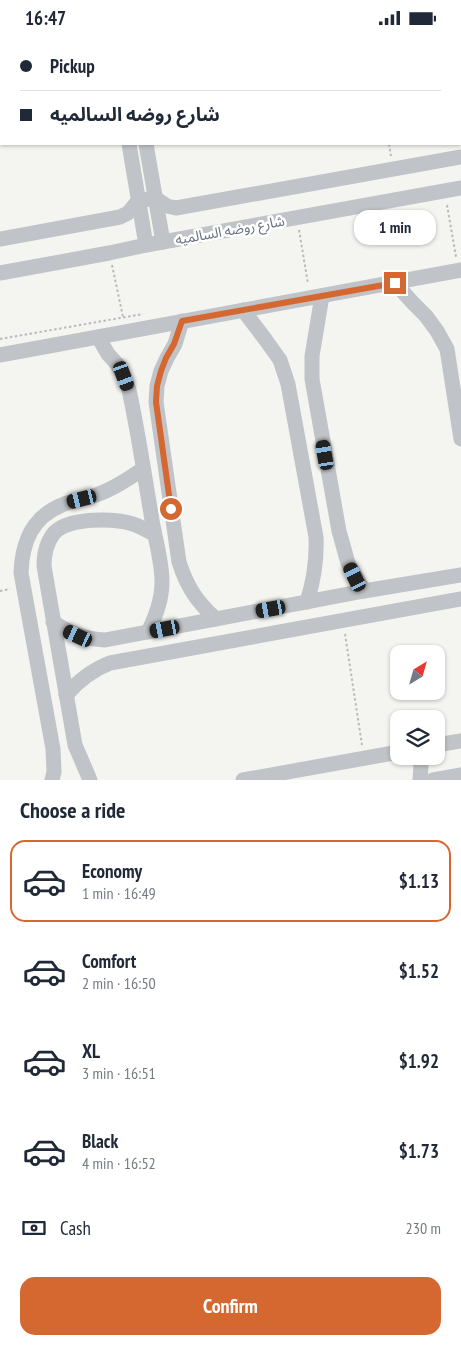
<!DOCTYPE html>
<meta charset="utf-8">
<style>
body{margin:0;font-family:"PT Sans Narrow","Noto Sans Arabic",sans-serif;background:#f2f2f3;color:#1f2937;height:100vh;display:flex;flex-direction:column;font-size:19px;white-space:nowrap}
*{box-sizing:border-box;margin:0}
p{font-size:16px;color:#747a83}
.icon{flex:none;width:28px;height:28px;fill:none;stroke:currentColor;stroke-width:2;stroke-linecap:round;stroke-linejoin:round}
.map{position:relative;height:745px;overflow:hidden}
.sheet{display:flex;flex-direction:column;background:#fff;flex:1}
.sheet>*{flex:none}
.hud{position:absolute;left:0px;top:0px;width:461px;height:110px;box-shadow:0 1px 4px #0004;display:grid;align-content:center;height:110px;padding:0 20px;background:#fff}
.needle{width:32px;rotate:37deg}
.tools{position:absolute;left:390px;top:610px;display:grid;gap:10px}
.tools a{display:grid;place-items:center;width:55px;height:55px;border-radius:10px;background:#fff;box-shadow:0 1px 4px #0004;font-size:25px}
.end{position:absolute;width:22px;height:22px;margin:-11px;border:6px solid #d56731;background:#fff;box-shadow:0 0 0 2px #fff}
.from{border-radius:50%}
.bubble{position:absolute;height:35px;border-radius:15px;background:#fff;box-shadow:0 1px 4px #0004;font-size:16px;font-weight:700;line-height:35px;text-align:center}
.car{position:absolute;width:15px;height:30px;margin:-15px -8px;border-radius:6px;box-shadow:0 0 4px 1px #0007;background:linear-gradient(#222 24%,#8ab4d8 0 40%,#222 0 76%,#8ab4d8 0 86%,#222 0)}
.hud b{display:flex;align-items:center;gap:18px;height:48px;font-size:19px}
.hud b+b{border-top:1px solid #e0e1e3}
.hud i{width:12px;height:12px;background:#1f2937}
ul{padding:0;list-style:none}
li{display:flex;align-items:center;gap:15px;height:82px;margin:0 10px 8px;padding:0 10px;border:2px solid transparent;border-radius:15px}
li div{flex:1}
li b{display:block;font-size:19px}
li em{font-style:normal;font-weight:700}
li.on{border-color:#d56731}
li>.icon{width:45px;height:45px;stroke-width:1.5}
h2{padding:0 20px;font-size:22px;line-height:60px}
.pay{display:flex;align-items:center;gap:12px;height:55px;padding:0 20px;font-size:19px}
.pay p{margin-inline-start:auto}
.primary-button{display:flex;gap:10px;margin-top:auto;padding:10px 20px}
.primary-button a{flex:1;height:58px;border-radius:15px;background:#d56731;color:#fff;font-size:20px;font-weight:700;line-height:58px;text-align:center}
.status{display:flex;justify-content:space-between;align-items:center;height:35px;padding:0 25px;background:#fff;direction:ltr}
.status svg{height:14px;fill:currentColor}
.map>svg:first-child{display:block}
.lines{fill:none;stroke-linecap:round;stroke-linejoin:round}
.path{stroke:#b8babd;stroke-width:2;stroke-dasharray:2.5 2.5;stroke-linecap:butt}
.minor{stroke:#c0c3c7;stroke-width:15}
.route{stroke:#d56731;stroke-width:6}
.labels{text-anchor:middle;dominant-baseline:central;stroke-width:5;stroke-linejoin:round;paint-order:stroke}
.street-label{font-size:14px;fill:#667280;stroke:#fff}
</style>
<div class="status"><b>16:47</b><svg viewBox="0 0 49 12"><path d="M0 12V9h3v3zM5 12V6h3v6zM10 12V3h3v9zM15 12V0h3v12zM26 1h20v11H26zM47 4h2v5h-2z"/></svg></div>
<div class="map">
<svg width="461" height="745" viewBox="0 0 461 745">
<rect width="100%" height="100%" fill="#f4f5f1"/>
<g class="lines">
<g class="path">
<path d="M389 109 391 121"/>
<path d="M447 170 456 222"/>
<path d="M299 195 308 249"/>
<path d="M112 230 123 282"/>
<path d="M0 304 143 279"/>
<path d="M0 556 10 554"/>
<path d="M345 599 362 710"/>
</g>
<g class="minor">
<path d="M109 0V1"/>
<path d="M127 0 128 1"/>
<path d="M263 0V1"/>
<path d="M282 1 289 0"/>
<path d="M371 1 378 0"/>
<path d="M0 55H1"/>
<path d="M0 72H1"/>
<path d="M129 109 146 210"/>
<path d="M146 109 163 207"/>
<path d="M0 204 120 182 128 178 138 166 155 163 167 171 176 173 461 122"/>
<path d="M0 238 109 218 146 210 461 153"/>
<path d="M395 248 413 268 426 281 437 296 447 314 461 404"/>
<path d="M322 261 312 321V344L339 496 348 528 364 556"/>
<path d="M243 275 265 304 280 325 288 349 316 502C317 525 314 545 307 567"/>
<path d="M182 286 175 309 167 323 161 336 157 351 156 367 179 527C187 552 197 567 216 584"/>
<path d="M98 302 108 319 117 329 124 341 129 355C138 396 144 438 151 479 154 501 162 524 162 547 162 565 156 581 148 597"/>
<path d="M0 320 461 235"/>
<path d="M53 587C70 598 84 604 105 605L364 556 461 540"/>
<path d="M66 660C79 645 92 635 110 628L461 564"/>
<path d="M436 710 461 706"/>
<path d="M418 721 421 731 420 745"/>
<path d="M52 745 54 737 53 714 21 538C22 507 32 482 62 470 73 465 85 464 96 460 113 454 128 444 143 434"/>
<path d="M90 745 75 710 44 531C44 518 46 508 54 498 69 482 114 483 133 489 140 491 147 496 154 499"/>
<path d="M243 745 399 717"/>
<path d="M433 745 461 740"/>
</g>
</g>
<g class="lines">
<path class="route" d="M171 474 156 367 157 351 161 336 166 323 174 309 182 286 395 248"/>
</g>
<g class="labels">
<g class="street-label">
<text transform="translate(230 195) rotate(-10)">شارع روضه السالميه</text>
</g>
</g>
</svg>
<div class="tools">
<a><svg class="needle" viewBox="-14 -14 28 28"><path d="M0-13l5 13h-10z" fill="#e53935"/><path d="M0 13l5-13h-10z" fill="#747a83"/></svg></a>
<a><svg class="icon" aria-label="layers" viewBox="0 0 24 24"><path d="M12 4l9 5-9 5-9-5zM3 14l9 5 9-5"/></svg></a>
</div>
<i class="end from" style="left:171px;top:474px"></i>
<i class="end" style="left:395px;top:248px"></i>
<div class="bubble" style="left:354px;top:175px;width:82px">1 min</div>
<i class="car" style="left:124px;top:341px;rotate:160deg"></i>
<i class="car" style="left:325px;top:420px;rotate:350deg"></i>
<i class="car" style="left:82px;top:464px;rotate:256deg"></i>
<i class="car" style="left:355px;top:542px;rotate:334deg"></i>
<i class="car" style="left:271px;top:574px;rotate:260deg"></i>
<i class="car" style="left:165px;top:594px;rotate:259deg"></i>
<i class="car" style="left:78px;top:601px;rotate:295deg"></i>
<div class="hud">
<b><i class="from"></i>Pickup</b>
<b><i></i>شارع روضه السالميه</b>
</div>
</div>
<section class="sheet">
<h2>Choose a ride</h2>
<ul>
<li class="on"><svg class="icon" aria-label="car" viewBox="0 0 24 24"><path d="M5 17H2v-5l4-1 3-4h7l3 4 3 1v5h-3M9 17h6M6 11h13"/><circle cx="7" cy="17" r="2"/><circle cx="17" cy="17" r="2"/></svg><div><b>Economy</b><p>1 min · 16:49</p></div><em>$1.13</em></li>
<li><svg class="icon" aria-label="car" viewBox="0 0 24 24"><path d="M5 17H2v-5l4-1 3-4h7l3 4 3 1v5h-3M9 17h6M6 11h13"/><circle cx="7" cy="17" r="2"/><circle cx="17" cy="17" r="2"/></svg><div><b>Comfort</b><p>2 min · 16:50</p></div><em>$1.52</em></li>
<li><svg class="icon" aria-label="car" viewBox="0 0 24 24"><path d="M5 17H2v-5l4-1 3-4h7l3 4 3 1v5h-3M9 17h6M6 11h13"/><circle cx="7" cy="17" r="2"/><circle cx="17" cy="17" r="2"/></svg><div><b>XL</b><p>3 min · 16:51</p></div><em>$1.92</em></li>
<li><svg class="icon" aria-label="car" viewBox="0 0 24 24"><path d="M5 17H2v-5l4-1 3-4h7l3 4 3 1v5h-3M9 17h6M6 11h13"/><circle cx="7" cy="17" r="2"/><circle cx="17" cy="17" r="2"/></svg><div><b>Black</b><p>4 min · 16:52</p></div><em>$1.73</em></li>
</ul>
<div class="pay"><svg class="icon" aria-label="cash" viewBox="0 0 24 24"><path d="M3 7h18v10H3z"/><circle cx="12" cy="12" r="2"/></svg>Cash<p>230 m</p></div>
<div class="primary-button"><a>Confirm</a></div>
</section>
